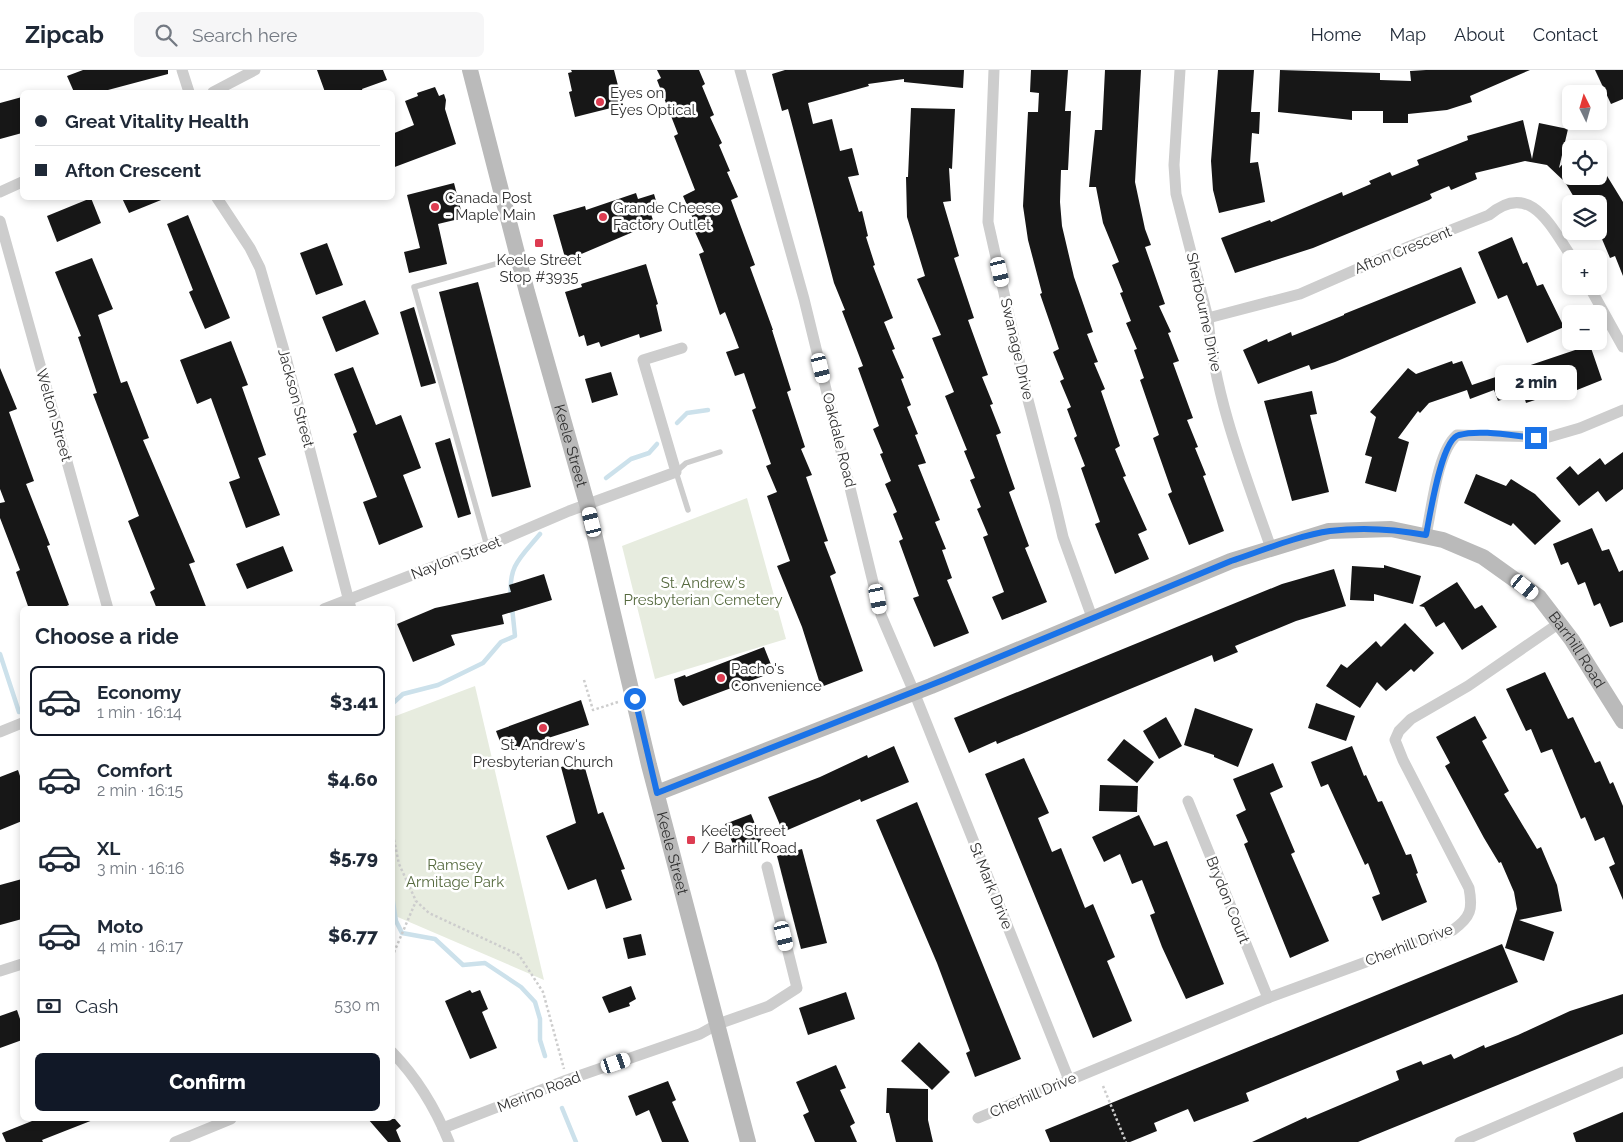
<!DOCTYPE html>
<meta charset="utf-8">
<style>
body{margin:0;font-family:Raleway,sans-serif;background:#f6f6f7;color:#1f2937;height:100vh;display:flex;flex-direction:column;font-size:19px;white-space:nowrap}
*{box-sizing:border-box;margin:0}
p{font-size:16px;color:#747a83}
.icon{flex:none;width:28px;height:28px;fill:none;stroke:currentColor;stroke-width:2;stroke-linecap:round;stroke-linejoin:round}
.map{position:relative;flex:1;overflow:hidden}
.details{position:absolute;left:20px;top:536px;width:375px;height:515px;display:flex;flex-direction:column;background:#fff;border-radius:8px;box-shadow:0 2px 8px #0003}
.details>*{flex:none}
.banner{position:absolute;left:20px;top:20px;width:375px;height:110px;border-radius:8px;box-shadow:0 2px 8px #0003;display:grid;align-content:center;height:110px;padding:0 15px;background:#fff}
.needle{width:32px;rotate:355deg}
.buttons{position:absolute;left:1562px;top:15px;display:grid;gap:10px}
.buttons a{display:grid;place-items:center;width:45px;height:45px;border-radius:8px;background:#fff;box-shadow:0 2px 8px #0003;font-size:25px}
.end{position:absolute;width:22px;height:22px;margin:-11px;border:6px solid #1a73e8;background:#fff;box-shadow:0 0 0 2px #fff}
.from{border-radius:50%}
.bubble{position:absolute;height:35px;border-radius:8px;background:#fff;box-shadow:0 2px 8px #0003;font-size:16px;font-weight:800;line-height:35px;text-align:center}
.car{position:absolute;width:15px;height:30px;margin:-15px -8px;border-radius:6px;box-shadow:0 0 4px 1px #0007;background:linear-gradient(#fff 24%,#345 0 40%,#fff 0 76%,#345 0 86%,#fff 0)}
.banner b{display:flex;align-items:center;gap:18px;height:48px;font-size:19px}
.banner b+b{border-top:1px solid #e0e1e3}
.banner i{width:12px;height:12px;background:#1f2937}
ul{padding:0;list-style:none}
li{display:flex;align-items:center;gap:15px;height:70px;margin:0 10px 8px;padding:0 5px;border:2px solid transparent;border-radius:8px}
li div{flex:1}
li b{display:block;font-size:19px}
li em{font-style:normal;font-weight:800}
li.active{border-color:#111827}
li>.icon{width:45px;height:45px;stroke-width:1.5}
h2{padding:0 15px;font-size:22px;line-height:60px}
.pay{display:flex;align-items:center;gap:12px;height:55px;padding:0 15px;font-size:19px}
.pay p{margin-inline-start:auto}
.button{display:flex;gap:10px;margin-top:auto;padding:10px 15px}
.button a{flex:1;height:58px;border-radius:8px;background:#111827;color:#fff;font-size:20px;font-weight:800;line-height:58px;text-align:center}
header{display:flex;align-items:center;gap:30px;box-sizing:border-box;height:70px;padding:0 25px;background:#fff;border-bottom:1px solid #e0e1e3}
header strong{font-size:24px}
nav{display:flex;gap:28px;margin-inline-start:auto;font-size:18px}
.search{width:350px;height:45px;background:#f6f6f7;display:flex;align-items:center;gap:12px;box-sizing:border-box;padding:0 18px;border-radius:8px;color:#747a83;font-size:19px}
.map>svg:first-child{display:block}
.green{fill:#e7ecdf}
.lines{fill:none;stroke-linecap:round;stroke-linejoin:round}
.stream{stroke:#cce1eb;stroke-width:4.5}
.building{fill:#171717}
.path{stroke:#cdcdcd;stroke-width:2.5;stroke-dasharray:2.5 2.5;stroke-linecap:butt}
.lane{stroke:#cdcdcd;stroke-width:5.5}
.street{stroke:#cdcdcd;stroke-width:11}
.secondary{stroke:#bababa;stroke-width:16}
.route{stroke:#1a73e8;stroke-width:6}
.poi-dot{fill:#dd3c51;stroke:#fff;stroke-width:2}
.labels{text-anchor:middle;dominant-baseline:central;stroke-width:5;stroke-linejoin:round;paint-order:stroke}
.poi-label{font-size:15px;fill:#303030;stroke:#fff;text-anchor:start}
.street-label{font-size:15px;fill:#303030;stroke:#fff}
.park-label{font-size:15px;fill:#566a3f;stroke:#fff}
</style>
<header>
<strong>Zipcab</strong>
<div class="search"><svg class="icon" aria-label="search" viewBox="0 0 24 24"><circle cx="10" cy="10" r="6"/><path d="M15 15l6 6"/></svg>Search here</div>
<nav><a>Home</a><a>Map</a><a>About</a><a>Contact</a></nav>
</header>
<div class="map">
<svg width="1623" height="1072" viewBox="0 0 1623 1072">
<rect width="100%" height="100%" fill="#fff"/>
<g class="green">
<path d="M747 428 786 569 655 609 622 476Z"/>
<path d="M475 616 544 910 393 845V647Z"/>
</g>
<g class="lines">
<g class="stream">
<path d="M677 353 687 343 708 340"/>
<path d="M606 408 631 389 649 383 657 374"/>
<path d="M511 527C508 495 521 487 540 464"/>
<path d="M0 584 19 642"/>
<path d="M392 634 403 624 438 615 483 593 501 572 515 566 512 537"/>
<path d="M392 825 396 851 402 863 435 869 463 895 485 893 521 917 535 932 540 949V970L545 986"/>
<path d="M562 1038 576 1072"/>
</g>
</g>
<g class="building">
<path d="M83 0H168V4L108 20 109 22H74L67 6Z"/>
<path d="M317 0H383L387 10 362 19 363 22H325Z"/>
<path d="M571 0H614L623 35 575 47 569 22 572 21 568 3 572 2Z"/>
<path d="M657 0H699L705 14 702 16 714 45 710 47 722 73 719 75 730 101 727 102 738 127 731 130 755 195 750 197 773 260H772L791 320 787 322 805 377 801 379 812 405 806 407 828 471 824 472 836 503 830 506 863 601 821 617 802 557 777 496 790 491 767 426 777 422 766 396 771 394 752 340 756 338 744 303 735 306 726 282 739 278 725 242 720 245 699 184 704 182 691 153 694 151 683 126 695 120 674 66 678 64 657 10 661 8Z"/>
<path d="M785 0H964L963 18 904 12V9L868 14 869 16 808 33 813 54 832 49 840 81 852 78 859 105 848 107 859 142 862 141 868 166 866 167 875 195 873 196 893 248 884 252 895 279 892 280 904 308 901 309 911 335 907 337 918 364 915 365 926 393 918 395 940 450 935 452 946 479 942 480 952 508 947 510 969 563 934 577 913 528 919 526 899 471 903 469 893 444 897 442 885 414 891 411 880 384 883 383 873 359 879 356 858 298 863 296 842 241 845 240 834 213 788 39 782 41 772 4Z"/>
<path d="M1031 0H1068L1065 41H1071L1068 100H1061L1060 132 1062 156 1074 207 1093 262 1087 264 1098 292 1094 293 1105 319 1101 321 1120 376 1115 379 1126 406 1123 407 1147 460 1138 464 1149 489 1115 504 1095 454 1100 452 1081 398 1085 396 1074 368 1077 366 1067 339 1071 337 1060 311 1064 309 1053 282 1059 279 1040 224 1042 223 1028 170 1023 136 1028 42H1038L1039 23 1030 22Z"/>
<path d="M1105 0H1141L1135 112 1145 159 1151 175 1145 177 1165 234 1159 236 1171 262 1168 263 1179 291 1173 293 1193 348 1187 350 1198 377 1195 378 1206 405 1203 406 1224 461 1189 475 1168 424 1172 422 1153 368 1159 365 1140 310 1144 308 1134 280 1137 279 1126 253 1131 251 1120 223 1123 222 1112 195 1119 192 1103 153 1096 117H1089L1095 60H1102Z"/>
<path d="M1218 0H1254L1251 42H1260L1259 64 1252 63 1250 93 1258 92 1265 132 1219 143 1213 120 1211 91Z"/>
<path d="M1280 0 1380 3V10L1411 11 1410 1 1426 0H1530L1470 26 1472 32 1447 40 1408 44V53H1383V41H1352V50L1278 42Z"/>
<path d="M1595 0H1623V29L1611 34Z"/>
<path d="M435 17 439 26 444 24 446 30 445 39 456 74 392 98V64L414 55 405 31 418 26 417 23Z"/>
<path d="M22 27V63L0 69V33Z"/>
<path d="M911 38 955 39 952 99 949 98 951 131 943 132 959 186 954 188 974 248 968 250 988 305 982 307 993 334 990 335 1001 363 996 365 1015 419 1009 422 1029 476 1025 478 1047 532 1002 550 992 527 1004 522 983 467 988 465 977 439 981 437 970 410 975 408 964 381 967 380 945 326 954 322 932 268 941 265 917 209 925 206 907 147 906 107H908Z"/>
<path d="M1523 50 1532 89 1539 53 1568 59 1559 98 1571 85V106H1599L1604 101 1623 132V206L1615 186 1610 188 1599 162V134H1578L1565 112 1547 95 1525 91 1475 103 1477 109 1451 120 1449 116 1430 124 1432 128 1429 130 1313 178 1235 203 1221 168 1270 150 1271 152 1342 122 1343 126 1371 114 1369 111 1390 102 1392 106 1419 95 1417 90 1468 70 1467 66Z"/>
<path d="M454 113 463 148 438 154 447 194 409 203 404 182 420 178 407 125Z"/>
<path d="M636 123 638 129 654 124 659 141 651 144 654 153 579 185V188L566 191 553 145 585 136 586 140Z"/>
<path d="M91 128 101 153 57 172 47 146Z"/>
<path d="M122 128H166L129 143Z"/>
<path d="M188 145 230 248 205 259 189 222 193 220 167 154Z"/>
<path d="M1512 167 1523 194 1527 192 1537 216 1543 214 1564 257 1527 273 1507 225 1498 229 1478 182Z"/>
<path d="M327 173 343 215 316 225 300 183Z"/>
<path d="M92 188 113 239 98 245 121 313 127 311 149 368 143 370 195 492 189 494 207 539H157L150 522 155 519 128 451 139 446 93 324 97 323 78 267 81 266 55 202Z"/>
<path d="M646 194 658 234 656 235 662 261 640 268 639 264 601 277 599 272 587 276 584 265 579 267 565 222 582 217 581 214Z"/>
<path d="M1461 197 1476 233 1335 292 1311 300 1309 295 1258 314 1243 280 1267 269 1268 272 1291 262 1292 266 1317 256 1344 245V244Z"/>
<path d="M478 212 531 417 492 427 439 222Z"/>
<path d="M365 230 379 264 336 282 322 247Z"/>
<path d="M414 237 436 313 421 317 400 242Z"/>
<path d="M231 271 248 315 242 317 266 385 258 388 280 445 246 458 229 412 240 408 211 328 197 334 180 290Z"/>
<path d="M1590 275 1602 310 1552 330 1550 325 1526 333 1523 323 1498 331 1494 320 1470 329 1467 320 1429 333 1420 343 1418 341 1398 368 1409 372 1396 422 1365 413 1372 387 1365 385 1376 347 1370 342 1408 298 1416 304 1452 291 1453 294 1462 291 1472 315Z"/>
<path d="M353 297 376 355 401 345 421 398 403 405 423 457 379 475 363 432 377 427 353 364 357 362 334 304Z"/>
<path d="M0 298 17 339 9 342 34 411 26 414 50 475 47 476 69 535 60 539H29L16 502 20 500 0 448V433L5 432 0 419Z"/>
<path d="M611 302 618 325 592 333 585 309Z"/>
<path d="M1312 321 1317 344 1310 345 1329 422 1292 431 1264 331Z"/>
<path d="M450 368 471 444 458 448 435 373Z"/>
<path d="M1623 382V419L1606 432 1598 421 1579 436 1556 408 1570 396 1578 405 1600 388 1605 395Z"/>
<path d="M1476 404 1506 416 1511 409 1535 424 1561 451 1535 475 1513 453 1511 456 1464 433Z"/>
<path d="M1592 458 1602 481 1609 479 1619 502 1623 500V552L1610 557 1600 533 1594 536 1585 512 1578 515 1568 492 1561 495 1553 474Z"/>
<path d="M283 476 293 501 247 519 236 494Z"/>
<path d="M1384 495 1421 506 1413 534 1374 524V531L1350 530 1352 496 1384 498Z"/>
<path d="M1334 499 1346 536 1296 551 1235 576 1238 582 1214 592 1212 585 997 674 996 671 969 683 954 648 1282 514Z"/>
<path d="M544 504 552 530 502 545 504 554 451 565 455 575 413 592 397 554 435 538 511 522 509 515Z"/>
<path d="M1457 512 1475 539 1482 535 1497 557 1462 580 1444 552 1436 557 1424 537 1419 536Z"/>
<path d="M1405 553 1434 583 1414 602 1411 599 1386 621 1377 612 1360 638 1326 616 1341 594 1347 598 1376 571 1381 577Z"/>
<path d="M764 577 774 602 683 636 679 631 674 609 685 605 686 607Z"/>
<path d="M1545 602 1568 649 1573 647 1595 693 1600 691 1610 714 1613 712 1623 736V830L1609 797 1615 794 1604 767 1595 771 1585 747 1581 749 1552 679 1541 683 1531 659 1526 661 1506 619Z"/>
<path d="M581 630 589 655 504 682 496 661Z"/>
<path d="M1316 633 1355 646 1346 671 1308 658Z"/>
<path d="M1195 638 1253 659 1238 697 1214 687V685L1184 675Z"/>
<path d="M1475 646 1487 668 1482 671 1509 721 1504 724 1537 779 1541 777 1557 815 1562 841 1519 850 1554 862 1544 891 1505 878 1517 839 1514 822 1501 792 1499 793 1484 768 1445 696 1450 693 1436 667Z"/>
<path d="M1166 647 1182 676 1159 689 1143 661Z"/>
<path d="M1124 669 1154 692 1137 713 1107 690Z"/>
<path d="M894 676 909 712 861 732 860 729 783 762 768 727 820 707 867 685 868 688Z"/>
<path d="M1352 676 1364 706 1366 705 1378 732 1382 731 1406 785 1411 784 1418 803 1416 804 1427 832 1382 851 1372 827 1380 824 1368 793 1365 795 1328 714 1321 717 1311 692Z"/>
<path d="M1024 688 1049 743 1038 748 1052 782 1061 778 1085 838 1093 834 1115 887 1107 891 1132 951 1093 968 985 704Z"/>
<path d="M583 691 598 744 603 742 625 799 621 800 632 830 606 839 596 809 568 820 546 766 576 753 561 697Z"/>
<path d="M1273 693 1283 717 1270 723 1295 782 1291 784 1329 871 1290 888 1244 774 1248 772 1236 745 1246 740 1233 709Z"/>
<path d="M18 700 22 712V751L0 760V707Z"/>
<path d="M1100 715 1138 716 1137 742 1099 741Z"/>
<path d="M917 732 1021 989 975 1007 966 983 970 981 937 893 876 750Z"/>
<path d="M751 744 762 771 736 782 725 754Z"/>
<path d="M1139 745 1154 776 1167 771 1224 914 1186 929 1162 877 1150 845 1155 843 1142 810 1132 814 1120 784 1104 792 1092 767Z"/>
<path d="M802 779 827 873 801 879 777 786Z"/>
<path d="M22 809V849L0 855V815Z"/>
<path d="M641 864 646 885 628 889 623 868Z"/>
<path d="M1502 874 1518 912 1246 1023 1249 1031 1194 1052 1188 1039 1154 1053 1157 1061 1130 1072H1050L1045 1060Z"/>
<path d="M631 916 636 929 629 933 630 936 609 943 602 927Z"/>
<path d="M470 920 472 923 480 920 488 939 482 942 497 978 470 989 445 931Z"/>
<path d="M846 922 855 949 808 965 799 938Z"/>
<path d="M1623 924V964L1358 1072H1252L1306 1047 1307 1049 1399 1010 1396 1001 1421 991 1423 995 1451 984 1454 989 1484 975 1485 978 1518 965 1570 941Z"/>
<path d="M17 940 22 955V970L0 978V946Z"/>
<path d="M919 972 950 1002 932 1020 901 991Z"/>
<path d="M836 995 846 1018 840 1020 855 1053 850 1056 857 1072H815L803 1045 809 1042 796 1012Z"/>
<path d="M668 1011 676 1030 672 1032 689 1072H662L649 1040 636 1046 628 1026Z"/>
<path d="M887 1018 928 1019V1050L933 1072H896L889 1043H886Z"/>
<path d="M1623 1042V1072H1576L1573 1063Z"/>
<path d="M37 1049H93V1050L42 1070 43 1072H6L2 1063Z"/>
<path d="M368 1049H395L401 1056 396 1060 401 1072H388Z"/>
</g>
<g class="lines">
<g class="path">
<path d="M584 610 593 640 618 632"/>
<path d="M392 760 399 794 416 831 429 843 519 885 543 922 564 999"/>
<path d="M392 887 416 831"/>
<path d="M1103 1016 1126 1072"/>
</g>
<g class="lane">
<path d="M688 440 676 402 686 393 720 382"/>
<path d="M487 476 414 217 517 188"/>
</g>
<g class="street">
<path d="M182 0 189 22"/>
<path d="M740 0 804 229 881 545 914 622 1069 1010"/>
<path d="M994 0 988 152 1028 330 1055 433 1063 467 1093 550"/>
<path d="M1180 0 1174 95 1176 124 1208 248C1214 326 1245 404 1271 478"/>
<path d="M213 22 255 0"/>
<path d="M0 122 22 112"/>
<path d="M217 128 250 178 260 198 285 284 351 539"/>
<path d="M0 151 108 539"/>
<path d="M1589 216 1623 277"/>
<path d="M1208 248 1300 224 1410 176 1489 145C1531 109 1552 159 1573 189"/>
<path d="M1426 465C1432 438 1437 382 1457 365L1549 367 1580 358 1623 340"/>
<path d="M324 539 487 476 569 441 676 402 643 290 682 278"/>
<path d="M0 662 22 653"/>
<path d="M1188 731 1268 928"/>
<path d="M0 901 22 894"/>
<path d="M392 982C418 1009 435 1037 449 1072"/>
<path d="M978 1048 1268 928 1453 860C1471 847 1473 839 1469 818L1403 690 1395 670 1399 661 1411 649 1468 616 1558 554"/>
<path d="M443 1058 567 1010 700 964 718 954 769 936 797 918 767 797"/>
<path d="M175 1072 231 1049"/>
<path d="M1460 1072 1623 1002"/>
</g>
<g class="secondary">
<path id="s1" d="M470 0 527 222 587 434 649 695 748 1072"/>
<path id="s2" d="M657 723 931 616 1231 491 1329 461 1391 459 1443 470 1483 487 1539 527 1572 570 1623 651"/>
</g>
</g>
<g class="lines">
<path class="route" d="M635 629 657 723 946 609 1231 491C1261 481 1300 465 1330 461 1362 457 1394 459 1426 465 1430 446 1441 369 1459 365 1480 359 1514 366 1536 368"/>
</g>
<g class="poi-dot">
<circle cx="600" cy="32" r="5"/>
<circle cx="435" cy="137" r="5"/>
<circle cx="603" cy="147" r="5"/>
<rect x="534" y="168" width="10" height="10" rx="2.5"/>
<circle cx="721" cy="608" r="5"/>
<circle cx="543" cy="658" r="5"/>
<rect x="686" y="765" width="10" height="10" rx="2.5"/>
</g>
<g class="labels">
<g class="poi-label">
<text x="610" y="23">Eyes on<tspan x="610" dy="17">Eyes Optical</tspan></text>
<text x="445" y="128">Canada Post<tspan x="445" dy="17">- Maple Main</tspan></text>
<text x="613" y="138">Grande Cheese<tspan x="613" dy="17">Factory Outlet</tspan></text>
<text x="539" y="190" text-anchor="middle">Keele Street<tspan x="539" dy="17">Stop #3935</tspan></text>
<text x="731" y="599">Pacho's<tspan x="731" dy="17">Convenience</tspan></text>
<text x="543" y="675" text-anchor="middle">St. Andrew's<tspan x="543" dy="17">Presbyterian Church</tspan></text>
<text x="701" y="761">Keele Street<tspan x="701" dy="17">/ Barhill Road</tspan></text>
</g>
<g class="street-label">
<text transform="translate(1403 180) rotate(-22)">Afton Crescent</text>
<text transform="translate(1204 242) rotate(78)">Sherbourne Drive</text>
<text transform="translate(1017 279) rotate(77)">Swanage Drive</text>
<text transform="translate(296 328) rotate(75)">Jackson Street</text>
<text transform="translate(54 345) rotate(74)">Welton Street</text>
<text transform="translate(839 370) rotate(76)">Oakdale Road</text>
<text stroke="none"><textPath href="#s1" startOffset="389">Keele Street</textPath></text>
<text transform="translate(456 488) rotate(-21)">Naylon Street</text>
<text stroke="none"><textPath href="#s2" startOffset="1014">Barrhill Road</textPath></text>
<text stroke="none"><textPath href="#s1" startOffset="809">Keele Street</textPath></text>
<text transform="translate(991 816) rotate(68)">St Mark Drive</text>
<text transform="translate(1228 830) rotate(68)">Brydon Court</text>
<text transform="translate(1409 875) rotate(-21)">Cherhill Drive</text>
<text transform="translate(539 1022) rotate(-21)">Merino Road</text>
<text transform="translate(1033 1025) rotate(-23)">Cherhill Drive</text>
</g>
<g class="park-label">
<text x="703" y="513">St. Andrew's<tspan x="703" dy="17">Presbyterian Cemetery</tspan></text>
<text x="455" y="795">Ramsey<tspan x="455" dy="17">Armitage Park</tspan></text>
</g>
</g>
</svg>
<div class="buttons">
<a><svg class="needle" viewBox="-14 -14 28 28"><path d="M0-13l5 13h-10z" fill="#e53935"/><path d="M0 13l5-13h-10z" fill="#747a83"/></svg></a>
<a><svg class="icon" aria-label="locate" viewBox="0 0 24 24"><circle cx="12" cy="12" r="6"/><path d="M12 2v4M12 18v4M2 12h4M18 12h4"/></svg></a>
<a><svg class="icon" aria-label="layers" viewBox="0 0 24 24"><path d="M12 4l9 5-9 5-9-5zM3 14l9 5 9-5"/></svg></a>
<a>+</a>
<a>−</a>
</div>
<i class="end from" style="left:635px;top:629px"></i>
<i class="end" style="left:1536px;top:368px"></i>
<div class="bubble" style="left:1495px;top:295px;width:82px">2 min</div>
<i class="car" style="left:1000px;top:202px;rotate:167deg"></i>
<i class="car" style="left:821px;top:298px;rotate:166deg"></i>
<i class="car" style="left:592px;top:452px;rotate:346deg"></i>
<i class="car" style="left:1525px;top:517px;rotate:129deg"></i>
<i class="car" style="left:878px;top:529px;rotate:169deg"></i>
<i class="car" style="left:784px;top:866px;rotate:166deg"></i>
<i class="car" style="left:616px;top:993px;rotate:71deg"></i>
<div class="banner">
<b><i class="from"></i>Great Vitality Health</b>
<b><i></i>Afton Crescent</b>
</div>
<section class="details">
<h2>Choose a ride</h2>
<ul>
<li class="active"><svg class="icon" aria-label="car" viewBox="0 0 24 24"><path d="M5 17H2v-5l4-1 3-4h7l3 4 3 1v5h-3M9 17h6M6 11h13"/><circle cx="7" cy="17" r="2"/><circle cx="17" cy="17" r="2"/></svg><div><b>Economy</b><p>1 min · 16:14</p></div><em>$3.41</em></li>
<li><svg class="icon" aria-label="car" viewBox="0 0 24 24"><path d="M5 17H2v-5l4-1 3-4h7l3 4 3 1v5h-3M9 17h6M6 11h13"/><circle cx="7" cy="17" r="2"/><circle cx="17" cy="17" r="2"/></svg><div><b>Comfort</b><p>2 min · 16:15</p></div><em>$4.60</em></li>
<li><svg class="icon" aria-label="car" viewBox="0 0 24 24"><path d="M5 17H2v-5l4-1 3-4h7l3 4 3 1v5h-3M9 17h6M6 11h13"/><circle cx="7" cy="17" r="2"/><circle cx="17" cy="17" r="2"/></svg><div><b>XL</b><p>3 min · 16:16</p></div><em>$5.79</em></li>
<li><svg class="icon" aria-label="car" viewBox="0 0 24 24"><path d="M5 17H2v-5l4-1 3-4h7l3 4 3 1v5h-3M9 17h6M6 11h13"/><circle cx="7" cy="17" r="2"/><circle cx="17" cy="17" r="2"/></svg><div><b>Moto</b><p>4 min · 16:17</p></div><em>$6.77</em></li>
</ul>
<div class="pay"><svg class="icon" aria-label="cash" viewBox="0 0 24 24"><path d="M3 7h18v10H3z"/><circle cx="12" cy="12" r="2"/></svg>Cash<p>530 m</p></div>
<div class="button"><a>Confirm</a></div>
</section>
</div>
